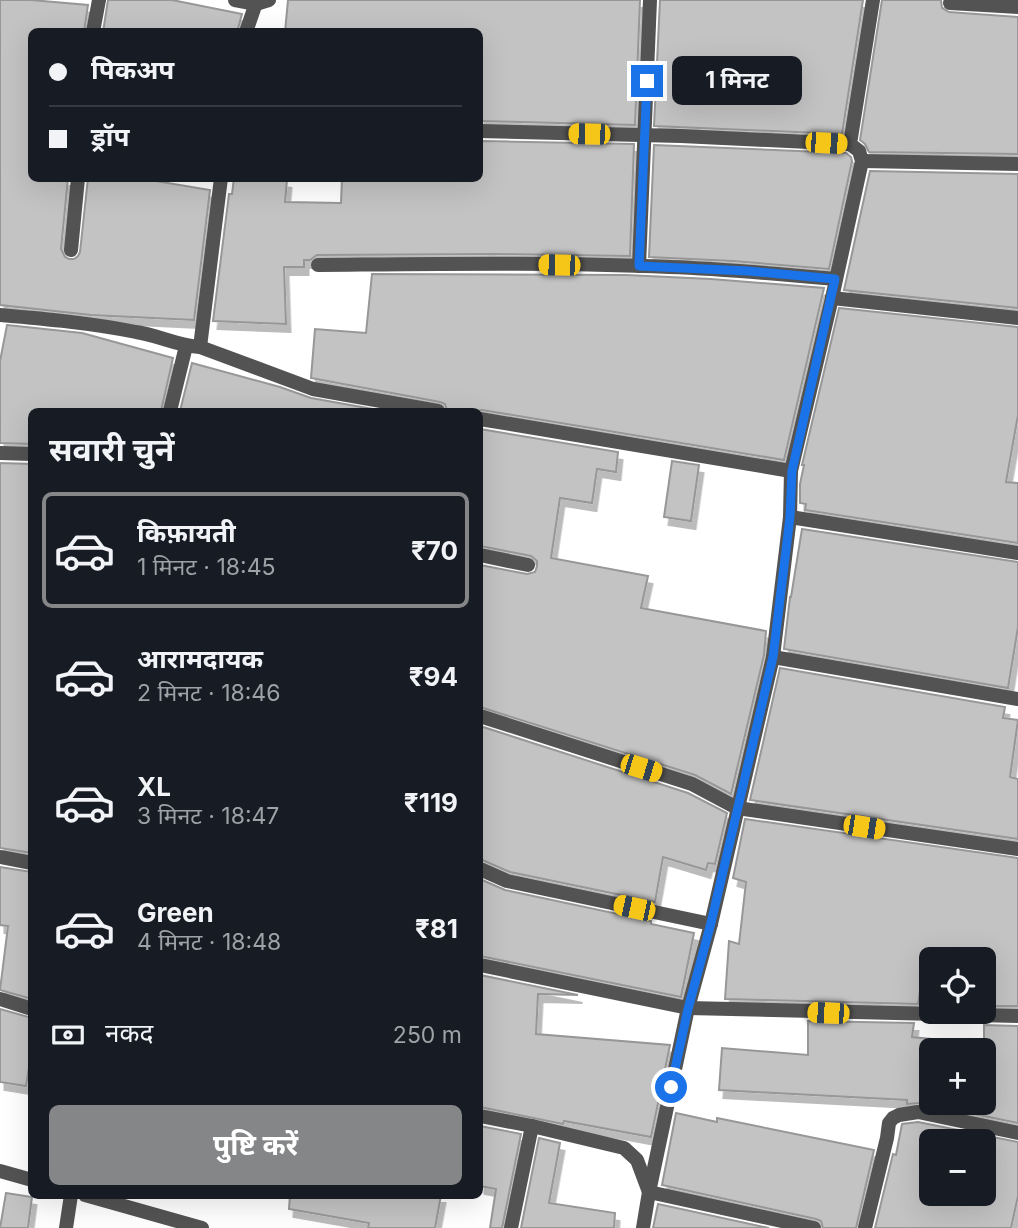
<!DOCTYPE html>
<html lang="hi">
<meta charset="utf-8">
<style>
body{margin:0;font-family:Inter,"Noto Sans Devanagari",sans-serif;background:#20242c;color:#f1f3f6;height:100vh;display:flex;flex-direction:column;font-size:26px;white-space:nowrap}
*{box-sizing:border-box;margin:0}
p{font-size:23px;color:#9ea1a6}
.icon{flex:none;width:38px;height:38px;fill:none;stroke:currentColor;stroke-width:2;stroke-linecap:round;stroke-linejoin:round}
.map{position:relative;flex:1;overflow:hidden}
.panel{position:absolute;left:28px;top:408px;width:455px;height:791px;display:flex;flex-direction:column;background:#171b24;border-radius:10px;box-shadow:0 7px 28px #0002}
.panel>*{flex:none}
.banner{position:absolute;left:28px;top:28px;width:455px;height:154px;border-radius:10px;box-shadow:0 7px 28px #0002;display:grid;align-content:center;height:154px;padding:0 21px;background:#171b24}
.buttons{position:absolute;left:919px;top:947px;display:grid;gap:14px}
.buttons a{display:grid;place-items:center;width:77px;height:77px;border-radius:10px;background:#171b24;box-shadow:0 7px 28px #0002;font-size:35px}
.end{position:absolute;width:32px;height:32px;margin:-16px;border:9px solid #1a73e8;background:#fff;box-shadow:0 0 0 4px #fff}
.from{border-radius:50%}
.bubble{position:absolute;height:49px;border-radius:10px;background:#171b24;box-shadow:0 7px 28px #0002;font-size:23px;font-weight:700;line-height:49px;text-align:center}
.car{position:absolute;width:21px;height:42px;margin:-21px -10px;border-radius:9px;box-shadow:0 0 5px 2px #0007;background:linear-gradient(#f5c518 24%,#345 0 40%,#f5c518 0 76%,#345 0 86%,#f5c518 0)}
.banner b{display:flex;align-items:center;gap:24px;height:66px;font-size:26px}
.banner b+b{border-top:2px solid #363941}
.banner i{width:18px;height:18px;background:#f1f3f6}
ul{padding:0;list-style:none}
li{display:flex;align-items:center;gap:21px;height:116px;margin:0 14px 10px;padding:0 7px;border:4px solid transparent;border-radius:10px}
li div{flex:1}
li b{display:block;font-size:26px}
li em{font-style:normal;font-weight:700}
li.on{border-color:#858687}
li>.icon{width:63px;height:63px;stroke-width:1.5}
h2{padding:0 21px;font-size:32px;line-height:84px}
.pay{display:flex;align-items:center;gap:18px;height:77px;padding:0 21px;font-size:26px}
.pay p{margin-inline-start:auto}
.action{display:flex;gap:14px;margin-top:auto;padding:14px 21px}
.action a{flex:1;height:80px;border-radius:10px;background:#858687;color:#fff;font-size:28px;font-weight:700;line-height:80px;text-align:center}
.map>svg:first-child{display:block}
.building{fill:#c3c3c3;stroke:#979797;stroke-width:2;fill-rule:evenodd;filter:url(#shadow)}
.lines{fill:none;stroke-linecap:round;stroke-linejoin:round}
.minor{stroke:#535353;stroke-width:14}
.route{stroke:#1a73e8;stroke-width:9}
</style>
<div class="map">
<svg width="1018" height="1228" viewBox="0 0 1018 1228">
<defs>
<filter id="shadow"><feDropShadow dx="4.5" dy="8" stdDeviation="0" flood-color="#0004"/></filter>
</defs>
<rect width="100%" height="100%" fill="#fff"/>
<g class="building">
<path d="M0 0H31L88 5 84 32H32V178H68L61 249 65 257 69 259H74L78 256 80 252 88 178H138L210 190 194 320 91 315 0 305Z"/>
<path d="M108 0H172L242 14 237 32H103Z"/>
<path d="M288 0H640L635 125 480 121V32H285Z"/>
<path d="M660 0H863L842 134 654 126Z"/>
<path d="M882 0H941L942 8 949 12 1018 17V154L869 152 865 144 860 140Z"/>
<path d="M480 141 634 144 630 256 494 254 317 255 310 260H304V267H284L286 324 213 321 229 194H232L234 178H268L287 180 285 202 341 203 342 178H480Z"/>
<path d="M654 145 846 153 851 157 852 161 829 269 733 261 649 257Z"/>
<path d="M870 171 1018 174V308L844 290Z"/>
<path d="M372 274 626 275 711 279 824 288 784 460 482 410 475 411H447L445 404 440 402 311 378 315 329 366 333Z"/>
<path d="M839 308 1018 327V415L1006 482 1018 483V543L805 510 806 504 800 503V484L804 465H802Z"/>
<path d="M7 325 82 333 173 358 161 411H32V444L0 443V361Z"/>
<path d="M192 363 280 387 311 398 384 411H180Z"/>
<path d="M480 429 618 452 616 472 597 469 592 503 560 498 551 558 648 576 641 608 766 631 764 655 731 794 695 775 480 707V565L527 574 535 572 537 566V561L531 556 480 546Z"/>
<path d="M672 461 699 465 691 521 664 517Z"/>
<path d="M0 463 32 464V853L0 848Z"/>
<path d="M802 529 1018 562V627L1008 688 784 649 790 597H791Z"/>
<path d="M780 668 1005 707 1003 718 1018 720 1010 777 1018 779V839L750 800Z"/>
<path d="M480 726 688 793 727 813 715 864 708 863 706 870 663 857 655 902 510 872 480 859Z"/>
<path d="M745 819 1018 858V1006H984V959H925L918 1004 725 999 729 941 739 944 746 882 733 878Z"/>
<path d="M0 867 32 872V999L0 990 8 926 0 925Z"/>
<path d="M480 879 505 890 651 921V924L694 933 681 997 480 956Z"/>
<path d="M480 975 578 995 538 994 536 1034 670 1045 651 1137 564 1121 563 1124 480 1107Z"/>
<path d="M0 1009 32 1018V1048L26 1086 0 1082Z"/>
<path d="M808 1021 914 1023 912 1037 931 1039V1102H984V1025L1018 1026V1123L920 1103 907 1104V1100L719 1090 722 1048 808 1055Z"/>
<path d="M676 1113 717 1122V1118L874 1150 856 1228H823L821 1221 816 1219 662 1185Z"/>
<path d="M918 1122 1018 1142V1196L1011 1228H875L893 1154 896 1155 902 1124ZM931 1141H984V1194H977L976 1200 931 1194Z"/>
<path d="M480 1126 521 1134 502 1228H490L496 1189 480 1186Z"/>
<path d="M539 1138 560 1143 549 1203 615 1213 614 1228H521Z"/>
<path d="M6 1193 32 1197 28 1228H0Z"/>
<path d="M290 1195H441L435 1228H368L369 1223 289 1209Z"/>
<path d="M658 1204 769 1228H653Z"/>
</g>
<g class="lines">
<g class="minor">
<path d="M235 0 256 4 269 0"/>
<path d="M950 3 1018 7"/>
<path d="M93 32 99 0"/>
<path d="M246 32 257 0"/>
<path d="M480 131 681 136 850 144"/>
<path d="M862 161 1018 164"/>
<path d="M71 250 78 178"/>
<path d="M318 265C435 264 553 262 670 267 726 269 780 274 835 279"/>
<path d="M639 266 650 0"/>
<path d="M832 298 1018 318"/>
<path d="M0 315C46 319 91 323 136 332 158 335 178 346 200 347L313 389 438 411"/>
<path d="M200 347 221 178"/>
<path d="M170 411 186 346"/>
<path d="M480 419 791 471"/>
<path d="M0 453 32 454"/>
<path d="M790 517 1018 553"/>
<path d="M480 555 528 565"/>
<path d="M773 657 1018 699"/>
<path d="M480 716 692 784 737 808 1018 849"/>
<path d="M0 857 32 863"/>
<path d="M480 869 507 881 711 924"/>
<path d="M480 965 688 1008 1018 1016"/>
<path d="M0 999 32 1009"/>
<path d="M480 1116 532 1126 624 1148 637 1160 649 1192 814 1228"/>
<path d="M0 1171 32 1180"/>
<path d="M85 1195 202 1228"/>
<path d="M66 1228 71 1195"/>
<path d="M511 1228 532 1126"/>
<path d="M643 1228 649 1192 688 1008 711 924 773 657 790 517 791 471 832 298 862 161 859 151 850 144 873 0"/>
<path d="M865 1228 887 1138 889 1123 893 1118 899 1115 918 1112 1018 1133"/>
</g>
</g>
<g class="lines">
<path class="route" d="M647 81 639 266 748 271 835 279 792 471 790 517 773 657 711 923 688 1009 671 1087"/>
</g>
</svg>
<div class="buttons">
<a><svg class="icon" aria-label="locate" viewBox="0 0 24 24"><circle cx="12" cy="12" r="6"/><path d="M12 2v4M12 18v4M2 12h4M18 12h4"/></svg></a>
<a>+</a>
<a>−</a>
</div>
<i class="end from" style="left:671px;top:1087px"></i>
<i class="end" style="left:647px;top:81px"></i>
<div class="bubble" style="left:672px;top:56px;width:130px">1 मिनट</div>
<i class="car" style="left:589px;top:134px;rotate:271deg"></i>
<i class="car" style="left:826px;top:143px;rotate:93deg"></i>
<i class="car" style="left:559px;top:265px;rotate:271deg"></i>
<i class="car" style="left:641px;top:768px;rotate:107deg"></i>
<i class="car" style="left:864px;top:827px;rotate:99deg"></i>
<i class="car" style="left:634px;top:908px;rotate:282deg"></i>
<i class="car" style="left:828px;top:1013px;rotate:272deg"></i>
<div class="banner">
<b><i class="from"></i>पिकअप</b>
<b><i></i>ड्रॉप</b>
</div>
<section class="panel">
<h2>सवारी चुनें</h2>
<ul>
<li class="on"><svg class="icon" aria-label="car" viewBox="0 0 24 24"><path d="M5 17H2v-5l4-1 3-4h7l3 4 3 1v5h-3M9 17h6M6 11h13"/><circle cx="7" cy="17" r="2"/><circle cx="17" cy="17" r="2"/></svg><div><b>किफ़ायती</b><p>1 मिनट · 18:45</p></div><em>₹70</em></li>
<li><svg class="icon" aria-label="car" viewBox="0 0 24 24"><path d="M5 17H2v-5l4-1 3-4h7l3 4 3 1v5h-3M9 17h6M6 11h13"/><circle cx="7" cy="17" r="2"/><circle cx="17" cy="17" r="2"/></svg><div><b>आरामदायक</b><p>2 मिनट · 18:46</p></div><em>₹94</em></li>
<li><svg class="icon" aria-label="car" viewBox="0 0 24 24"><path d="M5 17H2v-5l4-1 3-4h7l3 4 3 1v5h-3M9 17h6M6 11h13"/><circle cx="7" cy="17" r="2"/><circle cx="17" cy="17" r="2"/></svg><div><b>XL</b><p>3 मिनट · 18:47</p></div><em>₹119</em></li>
<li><svg class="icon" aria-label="car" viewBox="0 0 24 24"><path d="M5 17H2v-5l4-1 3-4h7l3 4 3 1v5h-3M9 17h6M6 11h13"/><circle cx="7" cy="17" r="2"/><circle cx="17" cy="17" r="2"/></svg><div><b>Green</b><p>4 मिनट · 18:48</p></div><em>₹81</em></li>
</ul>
<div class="pay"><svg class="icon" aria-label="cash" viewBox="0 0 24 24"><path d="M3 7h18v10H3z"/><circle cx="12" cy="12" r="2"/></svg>नकद<p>250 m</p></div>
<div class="action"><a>पुष्टि करें</a></div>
</section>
</div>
